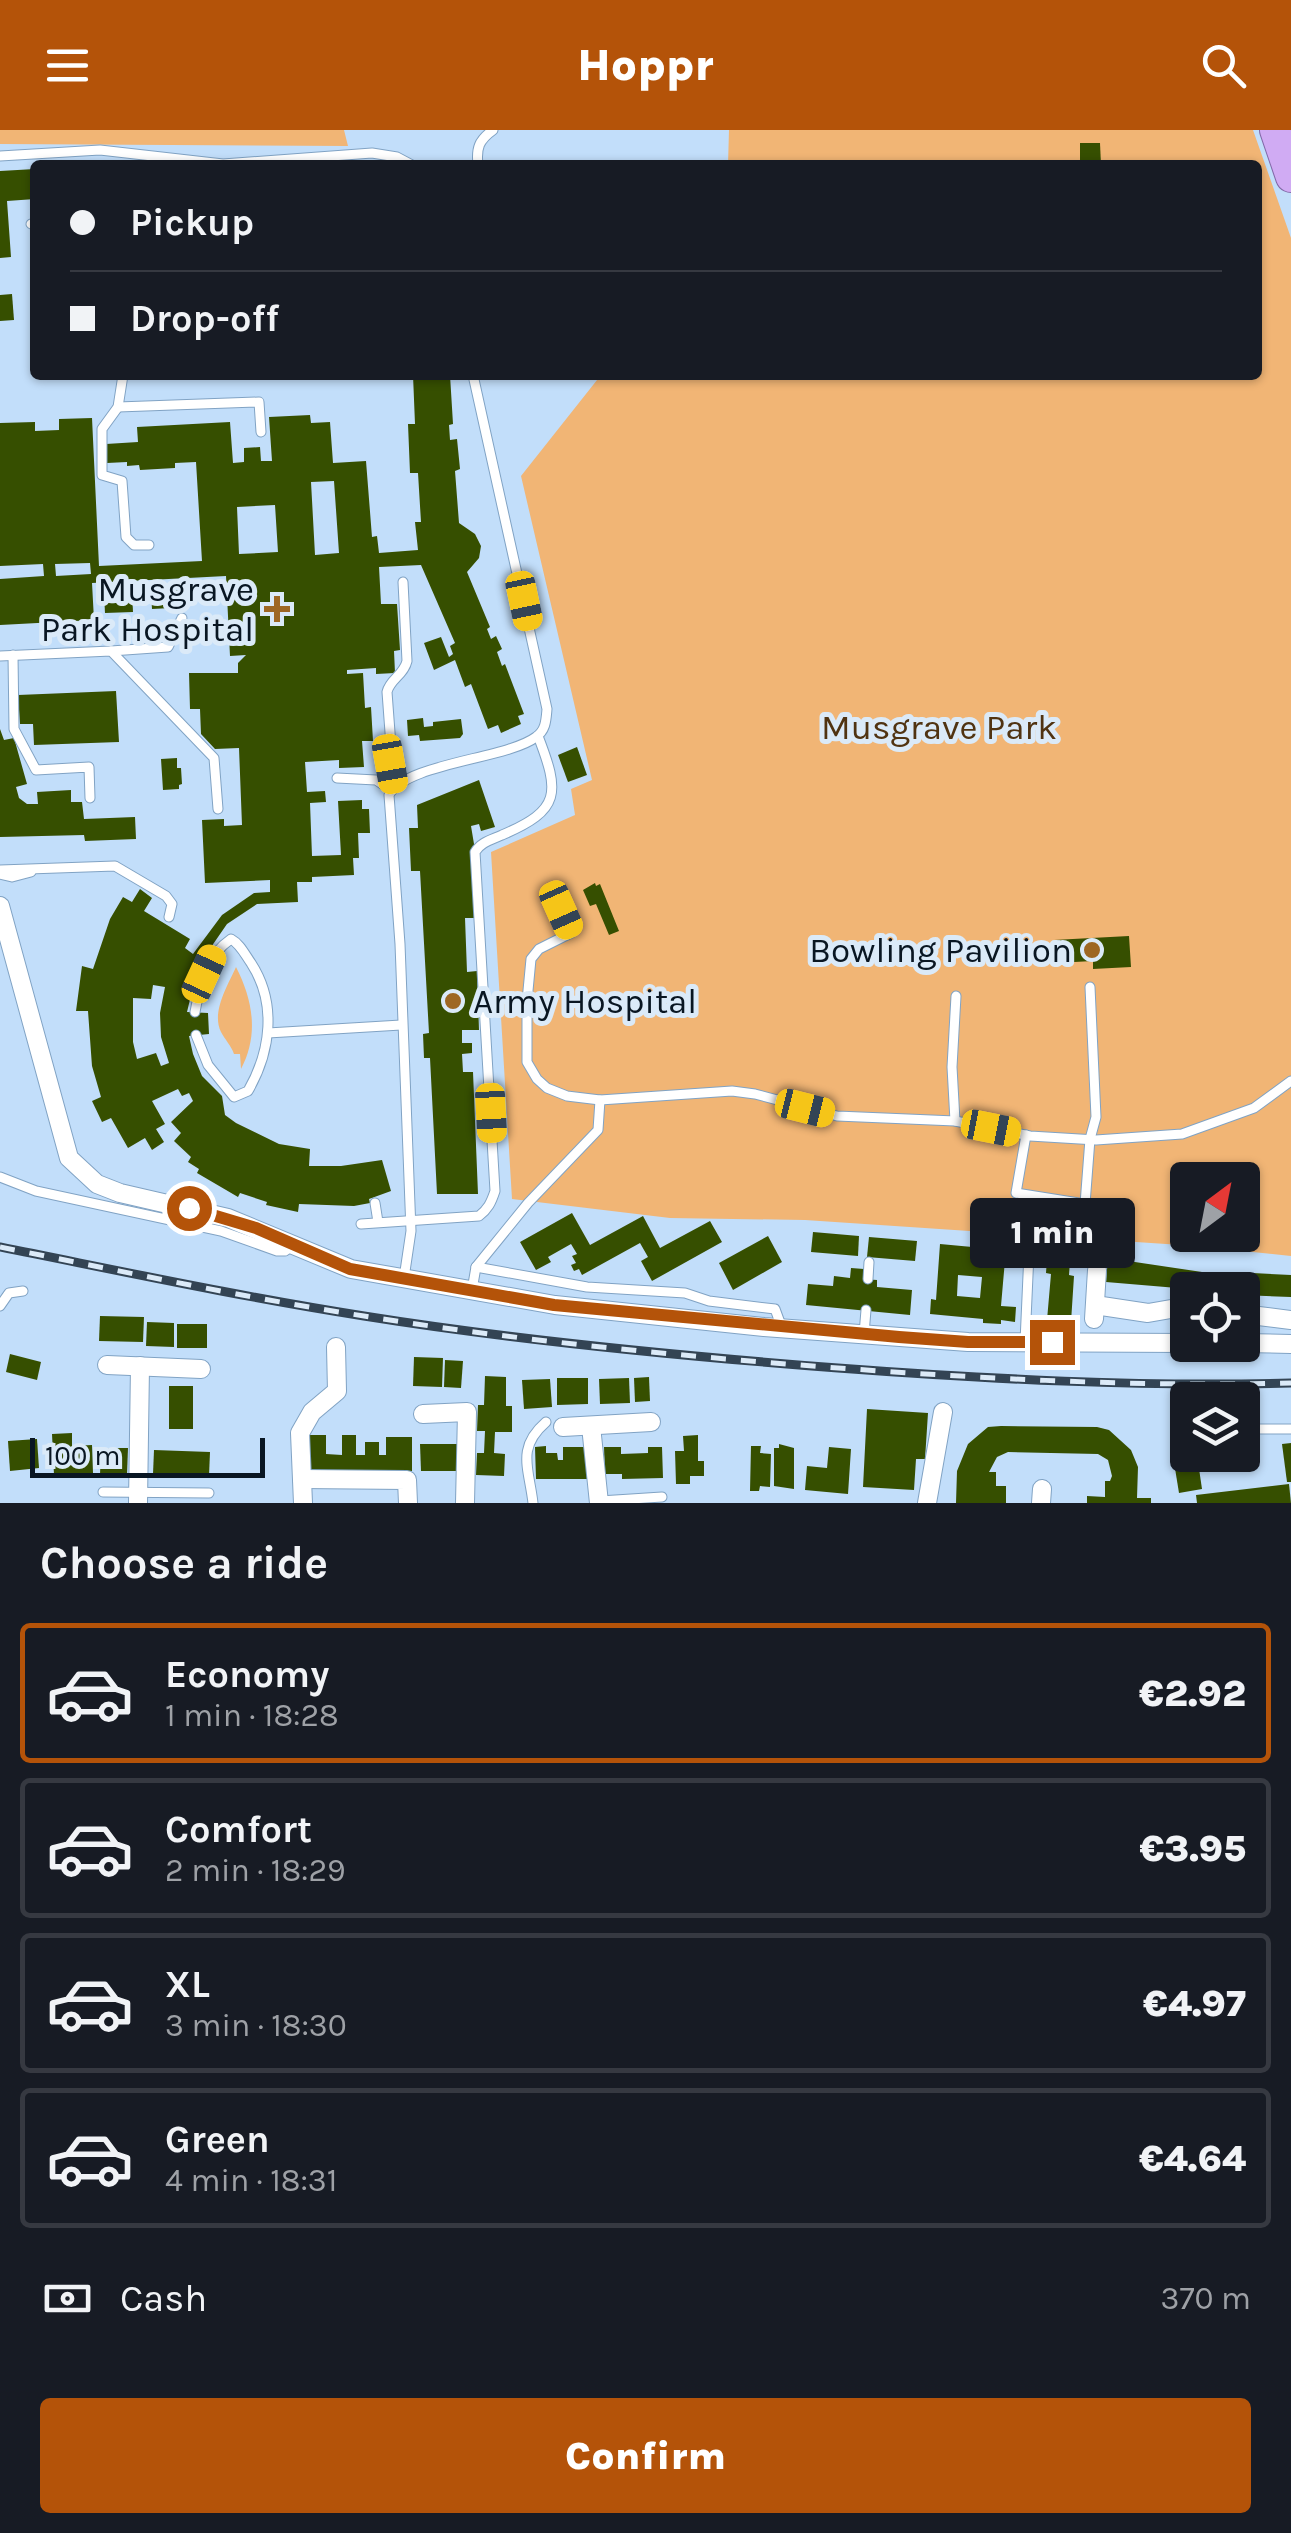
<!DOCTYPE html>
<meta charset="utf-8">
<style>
body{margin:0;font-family:Karla,sans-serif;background:#20242c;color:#f1f3f6;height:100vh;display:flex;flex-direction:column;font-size:38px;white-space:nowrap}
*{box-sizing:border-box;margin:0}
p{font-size:32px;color:#9ea1a6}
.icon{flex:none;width:55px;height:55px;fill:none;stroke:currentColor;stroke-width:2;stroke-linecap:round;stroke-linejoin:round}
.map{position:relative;height:1373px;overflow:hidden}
.drawer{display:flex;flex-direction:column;background:#171b24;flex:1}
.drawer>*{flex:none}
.guide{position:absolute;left:30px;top:30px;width:1232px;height:220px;border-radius:10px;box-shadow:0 2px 8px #0004;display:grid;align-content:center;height:220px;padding:0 40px;background:#171b24}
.needle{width:65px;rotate:32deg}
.buttons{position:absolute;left:1170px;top:1032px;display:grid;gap:20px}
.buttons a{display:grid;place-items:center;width:90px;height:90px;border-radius:10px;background:#171b24;box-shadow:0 2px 8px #0004;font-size:50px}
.scale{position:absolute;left:30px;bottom:25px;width:235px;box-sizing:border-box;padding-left:10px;border:5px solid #091622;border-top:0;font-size:28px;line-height:35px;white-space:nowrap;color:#091622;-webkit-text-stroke:8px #dbeaf8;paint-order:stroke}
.end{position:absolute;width:45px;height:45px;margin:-22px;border:12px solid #b45309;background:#fff;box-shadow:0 0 0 5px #fff}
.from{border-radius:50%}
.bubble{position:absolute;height:70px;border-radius:10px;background:#171b24;box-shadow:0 2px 8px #0004;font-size:32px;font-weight:800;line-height:70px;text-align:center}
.car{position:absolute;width:30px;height:60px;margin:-30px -15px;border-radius:12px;box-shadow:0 0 8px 2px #0007;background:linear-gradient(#f5c518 24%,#345 0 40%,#f5c518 0 76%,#345 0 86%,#f5c518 0)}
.guide b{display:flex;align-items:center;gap:35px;height:95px;font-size:38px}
.guide b+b{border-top:2px solid #363941}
.guide i{width:25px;height:25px;background:#f1f3f6}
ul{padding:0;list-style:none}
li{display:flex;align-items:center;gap:30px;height:140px;margin:0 20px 15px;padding:0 20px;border:5px solid #363941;border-radius:10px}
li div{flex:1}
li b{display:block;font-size:38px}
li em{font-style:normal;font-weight:800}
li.active{border-color:#b45309}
li>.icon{width:90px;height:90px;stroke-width:1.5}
h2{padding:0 40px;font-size:45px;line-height:120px}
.pay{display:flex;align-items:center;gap:25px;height:110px;padding:0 40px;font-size:38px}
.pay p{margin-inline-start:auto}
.button{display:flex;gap:20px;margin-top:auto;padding:20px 40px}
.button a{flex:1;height:115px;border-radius:10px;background:#b45309;color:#fff;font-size:40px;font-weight:800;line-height:115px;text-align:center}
header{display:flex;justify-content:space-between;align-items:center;height:130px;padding:0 40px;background:#b45309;color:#fff;font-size:45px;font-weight:800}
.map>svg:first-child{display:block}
.green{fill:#f1b575;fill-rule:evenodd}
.building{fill:#364f00;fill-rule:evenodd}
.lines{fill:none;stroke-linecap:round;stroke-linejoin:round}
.service-casing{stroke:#81a3c4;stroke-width:11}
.minor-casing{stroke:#81a3c4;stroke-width:20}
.trunk-casing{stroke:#8369a8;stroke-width:32}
.service{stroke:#fff;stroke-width:9}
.minor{stroke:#fff;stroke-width:18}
.trunk{stroke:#d0abf3;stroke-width:30}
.rail-casing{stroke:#334454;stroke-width:9}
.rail{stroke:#dbeaf8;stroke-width:5;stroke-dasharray:15;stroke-linecap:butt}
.route{stroke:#b45309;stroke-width:12}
.poi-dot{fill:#9e6723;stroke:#dbeaf8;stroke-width:4}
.labels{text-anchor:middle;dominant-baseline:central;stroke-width:10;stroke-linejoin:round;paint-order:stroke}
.poi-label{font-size:35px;fill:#091622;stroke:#dbeaf8;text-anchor:end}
.park-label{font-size:35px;fill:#503311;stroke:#dbeaf8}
</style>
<header><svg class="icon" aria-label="menu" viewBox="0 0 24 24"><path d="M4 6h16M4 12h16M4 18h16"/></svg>Hoppr<svg class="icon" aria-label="search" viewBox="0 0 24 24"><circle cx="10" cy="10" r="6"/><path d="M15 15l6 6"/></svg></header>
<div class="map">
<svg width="1291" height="1373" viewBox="0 0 1291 1373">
<rect width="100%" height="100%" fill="#c2defa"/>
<g class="green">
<path d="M0 0H344L348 16 0 14Z"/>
<path d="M729 0H1253L1291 108V1126L1196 1116 805 1090 670 1088 512 1069 491 722 575 685 571 659 592 650 521 346 601 245H1258V35H728ZM1188 1050H1242V1105H1188Z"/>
<path d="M236 837C253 870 259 905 241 939L240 924H234C231 915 225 910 221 902 211 882 228 855 236 837Z"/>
</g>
<g class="building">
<path d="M1080 13H1100L1101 35H1080Z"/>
<path d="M35 39V69L7 71 11 127 0 128V41Z"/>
<path d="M12 164 14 190 0 191V165Z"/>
<path d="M413 245H450L453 294 449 295 450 310 457 309 460 339 455 341 459 393 475 404 481 416 479 428 467 442 490 497 487 499 491 509 496 506 502 519 497 522 502 536 505 534 524 584 518 586 521 594 501 603 498 595 488 599 471 554 465 557 455 530 434 540 424 513 441 507 449 527 453 524 450 516 455 513 421 435 379 437 381 474H397L400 520 394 521 395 543 376 544V538L347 540V544L363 543 365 578 371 577 373 611H362L364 637 339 638V630L305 632 307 662 325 661 326 672 310 673 312 726 341 725 338 671 362 670V679H369L370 703H358L359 728H353L354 745 312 747V752H297L298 772 257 774 227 794 198 836 187 882 208 883 209 904 189 906 193 924 202 946 222 966 225 985 236 993 279 1014 310 1019 309 1036H341L382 1030 391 1061 369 1069 370 1073 354 1076 299 1074 298 1082 266 1075 267 1072 240 1063 238 1067 197 1043 199 1039 188 1032 191 1027 174 1011 181 1003 171 992 193 971 189 963 182 966 178 959 152 971 165 994 156 999 164 1012 152 1020 145 1008 128 1018 111 988 102 992 92 971 101 967 92 936 88 881H76L82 836 93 839 110 789 123 767 132 772 140 759 152 768 144 781 190 809 185 818 193 824 222 785 254 763 270 762V750L205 753 202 690 224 689V696L242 695 239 618 215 619 201 604 200 579H190L189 543H238V533L246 525 230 526 226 446 92 453 94 490 0 495V449L44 446 43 434 0 436V293L35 292V301L59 300V289L92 288 99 436 202 431 196 332 175 333V338L140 340 139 335 127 336V332L107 333 106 314 138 312 137 297 230 292 233 333 244 332V318L260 317 261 331H272L269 287 310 285 311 293 330 292 333 333 366 331 372 407 377 406 379 423 418 420 415 392H421L418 343H410L408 294H415ZM334 351 339 423 315 425 311 352ZM275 375 278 422 239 424 237 377ZM90 433 91 444 56 446 55 434ZM153 855 165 857 160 883 161 907 169 933 161 936 156 923 137 929 133 912V868L151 869Z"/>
<path d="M186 460 187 468 180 469V473H171V478L152 479 151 462Z"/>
<path d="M132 462 133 482 105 483 104 464Z"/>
<path d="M116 561 119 612 34 615 33 594H20L18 565Z"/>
<path d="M423 588 424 597 433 596V592L461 589 463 604 460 608 420 611 419 605 408 606 407 590Z"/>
<path d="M0 599 4 610 14 608 27 654 16 657 19 668 27 674H38L37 662 71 660V672H82L84 689 135 687 136 709 85 711 84 705 0 707Z"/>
<path d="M577 617 587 645 568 652 558 625Z"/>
<path d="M177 628V638H181L182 654 179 655V659L163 660 161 629Z"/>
<path d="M479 650 495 697 481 701 479 694 471 696 475 720V788H465L467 842 477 841 479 900H462V913H472V923L462 924 463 942H473L478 1064H437L430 928H424L423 904 429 903 420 741H411L409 698H418L417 675Z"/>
<path d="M595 753 596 756 600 754 619 801 609 805 596 774 590 776 583 760Z"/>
<path d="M1129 806 1131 837 1093 839V831L1056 833 1054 810Z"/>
<path d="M572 1083 590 1115 643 1086 660 1118 710 1091 722 1112 652 1151 641 1131 648 1127 640 1113 582 1145 579 1139 574 1141 571 1135 576 1133 572 1126 577 1124 571 1114 548 1127 551 1132 536 1140 520 1112Z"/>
<path d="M813 1102 859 1106 858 1126 811 1122Z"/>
<path d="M984 1105 1007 1107 1001 1176 1016 1177 1015 1192 1001 1190V1194L983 1193V1189L930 1184 931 1169 936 1170 940 1114 983 1118ZM958 1145 982 1147 980 1168 957 1166Z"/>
<path d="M768 1106 782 1132 733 1160 719 1133Z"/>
<path d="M869 1107 917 1111 915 1131 867 1127Z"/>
<path d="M1048 1115 1071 1116 1069 1145 1074 1146 1071 1192 1047 1190 1051 1144 1046 1143Z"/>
<path d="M1108 1128 1202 1142 1201 1160 1106 1152Z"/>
<path d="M851 1138 864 1139 863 1149 877 1150V1157L912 1160 910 1185 806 1175 808 1154 833 1156 834 1146 850 1148Z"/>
<path d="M1233 1142 1291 1145V1167L1242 1165V1160H1232Z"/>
<path d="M100 1186 144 1187 143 1212 99 1211Z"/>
<path d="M147 1192 174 1193V1217L146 1216Z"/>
<rect x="177" y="1194" width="30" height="24"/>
<path d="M10 1224 41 1232 37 1250 6 1242Z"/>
<path d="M414 1227 443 1228 442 1257 413 1256Z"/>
<path d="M445 1230 463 1231 461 1258 444 1257Z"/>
<path d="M485 1246 506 1247V1276H512V1302H495L494 1323 505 1324 504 1346 476 1345 477 1323H484L485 1301H477L478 1275H484Z"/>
<path d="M649 1247 650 1271 635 1272 634 1248Z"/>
<path d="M557 1248H588V1274L557 1275Z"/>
<path d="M629 1248 630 1273 600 1274 599 1249Z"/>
<path d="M550 1249 552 1277 524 1279 522 1250Z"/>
<rect x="169" y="1256" width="24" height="43"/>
<path d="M867 1279 928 1283 925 1329H916L914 1360 863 1357Z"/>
<path d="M1001 1296 1097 1297 1109 1300 1131 1320 1138 1337 1137 1368H1151V1373H1087V1366L1105 1367V1351H1110L1112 1346 1108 1330 1098 1324 1008 1322 997 1327 989 1342H996V1356H1006V1373H956L957 1341 968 1314 988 1297Z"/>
<path d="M72 1303V1316L92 1315 93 1343 54 1345 52 1304Z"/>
<path d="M308 1305H326V1324L342 1325V1305H356V1325H365V1312H379V1325H386V1307H412V1341L307 1340Z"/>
<path d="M698 1305V1331H704V1346H690V1354H676L675 1321H684L683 1306Z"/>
<path d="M37 1309 39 1338 10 1341 8 1311Z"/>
<path d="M1291 1313V1352H1287L1282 1314Z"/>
<path d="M420 1314H462L463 1341H421Z"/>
<path d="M779 1314 794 1318V1359L774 1356V1318H779Z"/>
<path d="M546 1316V1323H557L558 1330H563V1317H586L587 1349H536L535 1317Z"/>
<path d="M751 1316H761L760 1323 771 1324 770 1357 760 1356 759 1361H750Z"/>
<path d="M604 1317H621V1324L648 1323V1317H662L663 1348 622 1349V1344H605Z"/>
<path d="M829 1317 851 1319 848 1364 805 1360 807 1336 827 1338Z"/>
<path d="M101 1318H128L127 1345H100Z"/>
<path d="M154 1320 210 1322 209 1346 153 1344Z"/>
<path d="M1188 1324 1197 1325 1202 1359 1179 1363 1173 1326Z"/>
<path d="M1289 1354 1291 1373H1197L1196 1365Z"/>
</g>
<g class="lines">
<g class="service-casing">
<g id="service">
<path d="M0 26 100 20 223 34 372 23 397 27 412 35"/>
<path d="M478 35C476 18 479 10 493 0"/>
<path d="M31 94 35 95"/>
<path d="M123 245 118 277 102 299V345L122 351 126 407 134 415H149"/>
<path d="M118 277 259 272 261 302"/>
<path d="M111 521 168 517 182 488"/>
<path d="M13 525 14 599 36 640 89 637 90 668"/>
<path d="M0 526 111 521 214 628 218 679"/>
<path d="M337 648 376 650 391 660"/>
<path d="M394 656 387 562C390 549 404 545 407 531L403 452"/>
<path d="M0 740 115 736 166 766 172 774 169 787"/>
<path d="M0 744 12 747 31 742"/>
<path d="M561 780 571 803 539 819 531 829 527 871V932L537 949 547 958 567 966 600 970 732 961 755 964 837 986 955 991 1030 1006 1096 1010 1182 1004 1254 978 1291 951"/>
<path d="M195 882C200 854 206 826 231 809 240 814 244 823 251 833 277 873 271 921 248 961L234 967 208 935 196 905"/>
<path d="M268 903 401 895"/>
<path d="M955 991 952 937 956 866"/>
<path d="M1026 1005 1016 1063 1085 1074 1090 1009 1096 987 1090 857"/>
<path d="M0 1047 36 1061 221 1101 277 1121H285L292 1116"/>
<path d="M375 1073 378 1092"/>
<path d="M361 1094 479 1086C488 1079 491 1073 495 1061L475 722C481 712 491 710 502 705 561 680 560 663 538 606"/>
<path d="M476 1137 587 1157 685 1163 709 1171 775 1179 782 1198"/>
<path d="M404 1148 411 1101 400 814 389 665C406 633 507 629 536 607 546 600 546 590 547 579L473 245"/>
<path d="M868 1149 869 1132"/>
<path d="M472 1160 476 1137 528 1073 598 1000 600 970"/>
<path d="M0 1176 9 1163 23 1161"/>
<path d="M864 1204 866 1180"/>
<path d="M1025 1212 1029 1123"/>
<path d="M1242 1299H1291"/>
<path d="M103 1362 209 1363"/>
<path d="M600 1371 662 1367"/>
<path d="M533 1373C529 1338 516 1318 546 1292"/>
</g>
</g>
<g class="minor-casing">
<g id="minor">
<path d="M0 776 69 1028 97 1054 120 1063 228 1088 351 1139 555 1175 764 1197 968 1212 1188 1213"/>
<path d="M1095 1175 1148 1183 1188 1176"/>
<path d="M1242 1184 1291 1190"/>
<path d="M1094 1189 1097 1140"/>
<path d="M1242 1213 1291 1214"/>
<path d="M107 1235 201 1239"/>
<path d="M423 1284 467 1282 465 1373"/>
<path d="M591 1296 599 1373"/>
<path d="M563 1297 651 1292"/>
<path d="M302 1349 407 1350 408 1373"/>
<path d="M138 1373 140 1236"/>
<path d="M303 1373 300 1303 312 1282 337 1261 336 1217"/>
<path d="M927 1373 943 1282"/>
<path d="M1041 1373 1042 1359"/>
</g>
</g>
<g class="trunk-casing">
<path id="trunk" d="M1275 0 1291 47"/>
</g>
<use href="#service" class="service"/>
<use href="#minor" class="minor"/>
<use href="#trunk" class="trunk"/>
<g class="rail-casing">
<path id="rail" d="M0 1117C121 1141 242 1167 364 1186 521 1211 680 1226 838 1238 989 1249 1139 1257 1291 1253"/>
</g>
<use href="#rail" class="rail"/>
</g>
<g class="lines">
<path class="route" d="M189 1078 256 1098 350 1139 554 1175 899 1207 968 1212H1052"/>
</g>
<g class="poi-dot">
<path d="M272 464h10v10h10v10h-10v10h-10v-10h-10v-10h10z"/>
<circle cx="1092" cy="820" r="10"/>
<circle cx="453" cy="871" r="10"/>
</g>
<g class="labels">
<g class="poi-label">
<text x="254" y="459">Musgrave<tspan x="254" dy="40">Park Hospital</tspan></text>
<text x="1072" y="820">Bowling Pavilion</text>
<text x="473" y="871" text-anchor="start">Army Hospital</text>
</g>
<g class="park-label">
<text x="939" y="597">Musgrave Park</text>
</g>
</g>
</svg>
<div class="buttons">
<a><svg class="needle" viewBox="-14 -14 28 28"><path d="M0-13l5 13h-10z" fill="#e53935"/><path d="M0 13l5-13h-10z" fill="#9ea1a6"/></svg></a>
<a><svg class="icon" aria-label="locate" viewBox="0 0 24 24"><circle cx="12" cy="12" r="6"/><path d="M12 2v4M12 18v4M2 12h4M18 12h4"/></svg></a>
<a><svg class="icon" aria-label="layers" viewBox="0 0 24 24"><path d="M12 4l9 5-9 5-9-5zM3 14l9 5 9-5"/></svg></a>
</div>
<div class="scale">100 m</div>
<i class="end from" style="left:189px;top:1078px"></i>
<i class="end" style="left:1052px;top:1212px"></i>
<div class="bubble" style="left:970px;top:1068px;width:165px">1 min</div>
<i class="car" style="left:524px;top:471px;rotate:168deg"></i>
<i class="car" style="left:390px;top:634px;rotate:170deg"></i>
<i class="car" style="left:561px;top:780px;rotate:156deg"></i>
<i class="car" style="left:204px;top:844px;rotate:25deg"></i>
<i class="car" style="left:805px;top:978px;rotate:104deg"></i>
<i class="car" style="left:491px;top:983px;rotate:177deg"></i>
<i class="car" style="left:991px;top:998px;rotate:101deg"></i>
<div class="guide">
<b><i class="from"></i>Pickup</b>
<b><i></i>Drop-off</b>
</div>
</div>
<section class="drawer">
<h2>Choose a ride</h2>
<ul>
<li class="active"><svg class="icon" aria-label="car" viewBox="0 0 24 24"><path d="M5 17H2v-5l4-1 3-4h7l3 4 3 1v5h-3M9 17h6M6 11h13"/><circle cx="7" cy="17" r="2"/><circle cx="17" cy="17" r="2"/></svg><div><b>Economy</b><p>1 min · 18:28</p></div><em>€2.92</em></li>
<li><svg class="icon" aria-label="car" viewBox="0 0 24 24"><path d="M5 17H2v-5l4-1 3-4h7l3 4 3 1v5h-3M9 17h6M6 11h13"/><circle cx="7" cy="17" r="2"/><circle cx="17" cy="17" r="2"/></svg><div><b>Comfort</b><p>2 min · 18:29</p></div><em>€3.95</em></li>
<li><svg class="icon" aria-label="car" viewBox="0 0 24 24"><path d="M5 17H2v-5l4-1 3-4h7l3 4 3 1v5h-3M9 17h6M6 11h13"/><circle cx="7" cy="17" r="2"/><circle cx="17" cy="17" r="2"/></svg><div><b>XL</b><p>3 min · 18:30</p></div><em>€4.97</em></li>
<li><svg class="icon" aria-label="car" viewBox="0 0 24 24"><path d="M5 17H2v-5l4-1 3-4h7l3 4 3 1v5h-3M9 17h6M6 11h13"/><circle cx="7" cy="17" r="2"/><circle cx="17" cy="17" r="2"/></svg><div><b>Green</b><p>4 min · 18:31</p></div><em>€4.64</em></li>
</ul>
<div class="pay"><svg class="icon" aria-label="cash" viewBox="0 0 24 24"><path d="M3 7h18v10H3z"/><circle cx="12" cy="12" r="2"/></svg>Cash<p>370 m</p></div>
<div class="button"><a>Confirm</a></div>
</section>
